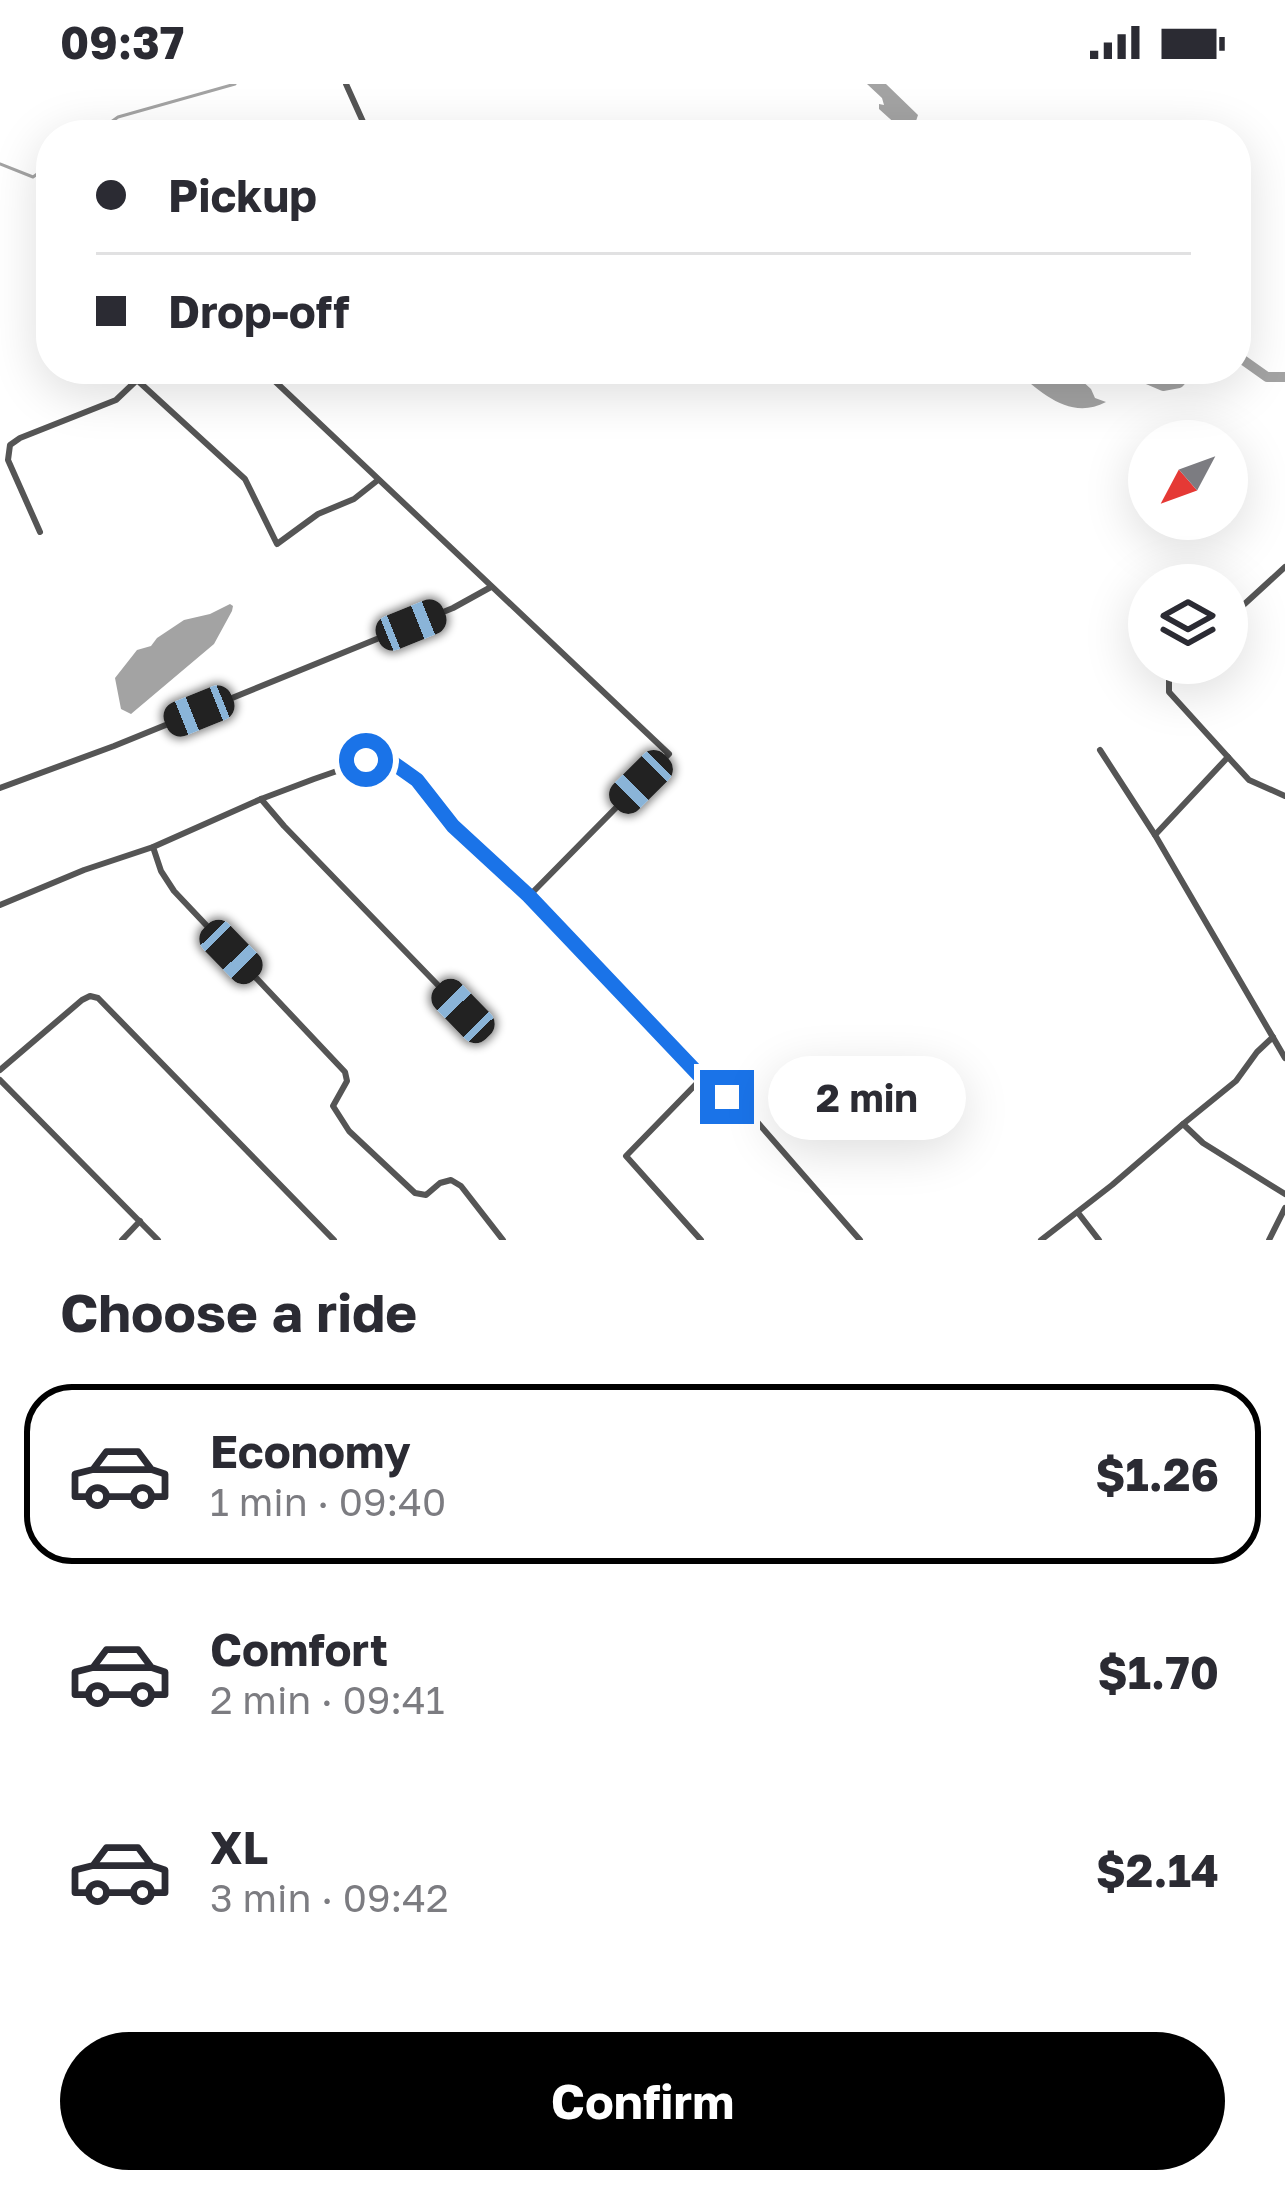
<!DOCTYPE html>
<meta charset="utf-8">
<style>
body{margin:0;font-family:"Golos Text",sans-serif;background:#f7f7f7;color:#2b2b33;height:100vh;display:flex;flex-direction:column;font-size:45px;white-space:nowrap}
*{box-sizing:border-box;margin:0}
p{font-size:39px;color:#7c7c81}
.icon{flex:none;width:66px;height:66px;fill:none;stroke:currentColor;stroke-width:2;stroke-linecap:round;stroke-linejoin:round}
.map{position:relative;height:1156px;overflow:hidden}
.side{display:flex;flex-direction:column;background:#fff;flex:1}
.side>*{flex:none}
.hud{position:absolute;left:36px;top:36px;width:1215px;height:264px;border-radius:48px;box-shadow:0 12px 48px #0002;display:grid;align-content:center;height:264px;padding:0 60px;background:#fff}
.needle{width:78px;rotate:229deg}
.buttons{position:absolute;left:1128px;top:336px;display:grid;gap:24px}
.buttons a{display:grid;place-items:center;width:120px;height:120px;border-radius:50%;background:#fff;box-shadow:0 12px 48px #0002;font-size:60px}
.end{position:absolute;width:54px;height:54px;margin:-27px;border:15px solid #1a73e8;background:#fff;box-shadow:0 0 0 6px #fff}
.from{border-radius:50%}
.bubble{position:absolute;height:84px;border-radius:42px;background:#fff;box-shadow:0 12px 48px #0002;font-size:39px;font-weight:700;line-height:84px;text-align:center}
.car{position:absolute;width:36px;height:72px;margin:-36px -18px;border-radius:15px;box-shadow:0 0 9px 3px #0007;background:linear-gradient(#222 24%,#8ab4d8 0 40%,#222 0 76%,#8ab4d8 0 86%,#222 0)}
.hud b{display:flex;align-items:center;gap:42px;height:114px;font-size:45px}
.hud b+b{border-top:3px solid #e1e1e2}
.hud i{width:30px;height:30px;background:#2b2b33}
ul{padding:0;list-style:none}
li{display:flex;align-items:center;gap:36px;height:180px;margin:0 24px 18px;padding:0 36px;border:6px solid transparent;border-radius:48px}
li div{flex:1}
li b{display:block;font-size:45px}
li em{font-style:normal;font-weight:700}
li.selected{border-color:#000}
li>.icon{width:108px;height:108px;stroke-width:1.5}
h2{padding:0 60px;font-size:54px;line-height:144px}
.action{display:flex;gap:24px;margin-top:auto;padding:24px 60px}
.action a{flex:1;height:138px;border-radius:72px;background:#000;color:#fff;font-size:48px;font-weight:700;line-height:138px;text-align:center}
.status{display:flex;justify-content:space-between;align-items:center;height:84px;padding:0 60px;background:#fff;direction:ltr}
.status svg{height:33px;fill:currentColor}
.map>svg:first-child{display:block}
.water{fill:#a3a3a3}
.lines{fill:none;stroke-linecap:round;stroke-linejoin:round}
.stream{stroke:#a3a3a3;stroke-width:3}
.river{stroke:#a3a3a3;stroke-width:10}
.minor{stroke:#555;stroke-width:6}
.route{stroke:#1a73e8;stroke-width:15}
</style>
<div class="status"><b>09:37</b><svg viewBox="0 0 49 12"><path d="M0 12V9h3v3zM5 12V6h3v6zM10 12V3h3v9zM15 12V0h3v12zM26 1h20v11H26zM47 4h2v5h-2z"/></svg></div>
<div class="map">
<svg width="1285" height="1156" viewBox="0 0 1285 1156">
<rect width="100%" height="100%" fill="#fff"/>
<g class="water">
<path d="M867 0H886L918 31 915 40 923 51H902L899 43 879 25V20L884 21 882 14Z"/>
<path d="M1014 285H1080L1082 287 1080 295 1091 305 1095 314 1106 318C1070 337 1040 308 1014 285Z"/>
<path d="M230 520 233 522 232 527 214 560 131 630 121 625 115 594 137 566 151 562 157 554 184 536 210 530Z"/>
</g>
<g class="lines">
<g class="stream">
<path d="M93 51 118 33 235 0"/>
<path d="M0 80 33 93 51 80"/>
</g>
<g class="river">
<path d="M1236 271 1267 293H1285"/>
<path d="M1072 295 1081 290 1142 293 1163 302 1179 299 1191 285"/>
</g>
<g class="minor">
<path d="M346 0 369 51"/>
<path d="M125 285 245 395 277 460 318 430 354 415 378 396"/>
<path d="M262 285 669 670 529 812"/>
<path d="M40 448 8 376 10 361 20 354 116 316 137 296"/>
<path d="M1227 536 1285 483"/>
<path d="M1100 666 1155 751 1285 974"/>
<path d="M1228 673 1249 696 1285 712"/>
<path d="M0 704 114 662 453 524 491 503"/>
<path d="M261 715 284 742 463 927"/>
<path d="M1155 751 1228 673 1169 608V596L1185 579"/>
<path d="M153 763 161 787 174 807 345 988 347 997 333 1022 349 1047 415 1109 426 1111 440 1099 451 1096 461 1102 503 1156"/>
<path d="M0 821 84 786 153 763 261 715 314 695 366 677 383 676 393 679 417 696 453 742 529 812 702 994 752 1032 860 1156"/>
<path d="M0 986 82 916 90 912 98 914 334 1156"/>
<path d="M0 996 158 1156"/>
<path d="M1183 1040 1236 997 1257 968 1273 953"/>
<path d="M1079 1130 1099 1156"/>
<path d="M122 1156 140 1137"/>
<path d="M701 1156 626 1072 702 994"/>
<path d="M1041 1156 1112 1101 1183 1040 1203 1059 1285 1110"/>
<path d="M1269 1156 1285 1124"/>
</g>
</g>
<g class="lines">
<path class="route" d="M366 676H383L393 679 417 696 453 742 529 812 702 994 727 1013"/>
</g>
</svg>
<div class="buttons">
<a><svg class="needle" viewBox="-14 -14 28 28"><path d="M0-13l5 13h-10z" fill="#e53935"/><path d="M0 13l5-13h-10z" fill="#7c7c81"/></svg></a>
<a><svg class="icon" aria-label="layers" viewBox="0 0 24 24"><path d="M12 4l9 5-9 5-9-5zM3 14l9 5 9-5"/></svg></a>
</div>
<i class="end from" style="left:366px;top:676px"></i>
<i class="end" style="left:727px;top:1013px"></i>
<div class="bubble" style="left:768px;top:972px;width:198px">2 min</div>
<i class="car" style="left:411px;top:541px;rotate:68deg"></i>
<i class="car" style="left:199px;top:627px;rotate:248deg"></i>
<i class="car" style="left:641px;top:698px;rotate:225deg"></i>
<i class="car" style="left:231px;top:868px;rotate:136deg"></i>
<i class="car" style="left:463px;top:927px;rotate:316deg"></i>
<div class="hud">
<b><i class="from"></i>Pickup</b>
<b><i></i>Drop-off</b>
</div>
</div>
<section class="side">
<h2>Choose a ride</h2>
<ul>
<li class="selected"><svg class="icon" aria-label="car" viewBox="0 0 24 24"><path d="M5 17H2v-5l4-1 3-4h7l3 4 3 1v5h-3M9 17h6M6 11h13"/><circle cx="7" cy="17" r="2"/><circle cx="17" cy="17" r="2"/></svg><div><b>Economy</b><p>1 min · 09:40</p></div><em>$1.26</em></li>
<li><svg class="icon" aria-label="car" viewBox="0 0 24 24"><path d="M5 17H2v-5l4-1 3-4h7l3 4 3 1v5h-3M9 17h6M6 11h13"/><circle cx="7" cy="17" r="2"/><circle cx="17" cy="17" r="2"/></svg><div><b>Comfort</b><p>2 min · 09:41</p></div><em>$1.70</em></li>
<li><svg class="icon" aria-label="car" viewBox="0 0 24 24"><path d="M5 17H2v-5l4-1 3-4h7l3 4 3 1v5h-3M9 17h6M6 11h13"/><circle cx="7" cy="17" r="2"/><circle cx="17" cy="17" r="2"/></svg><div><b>XL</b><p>3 min · 09:42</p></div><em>$2.14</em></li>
</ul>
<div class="action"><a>Confirm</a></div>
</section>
